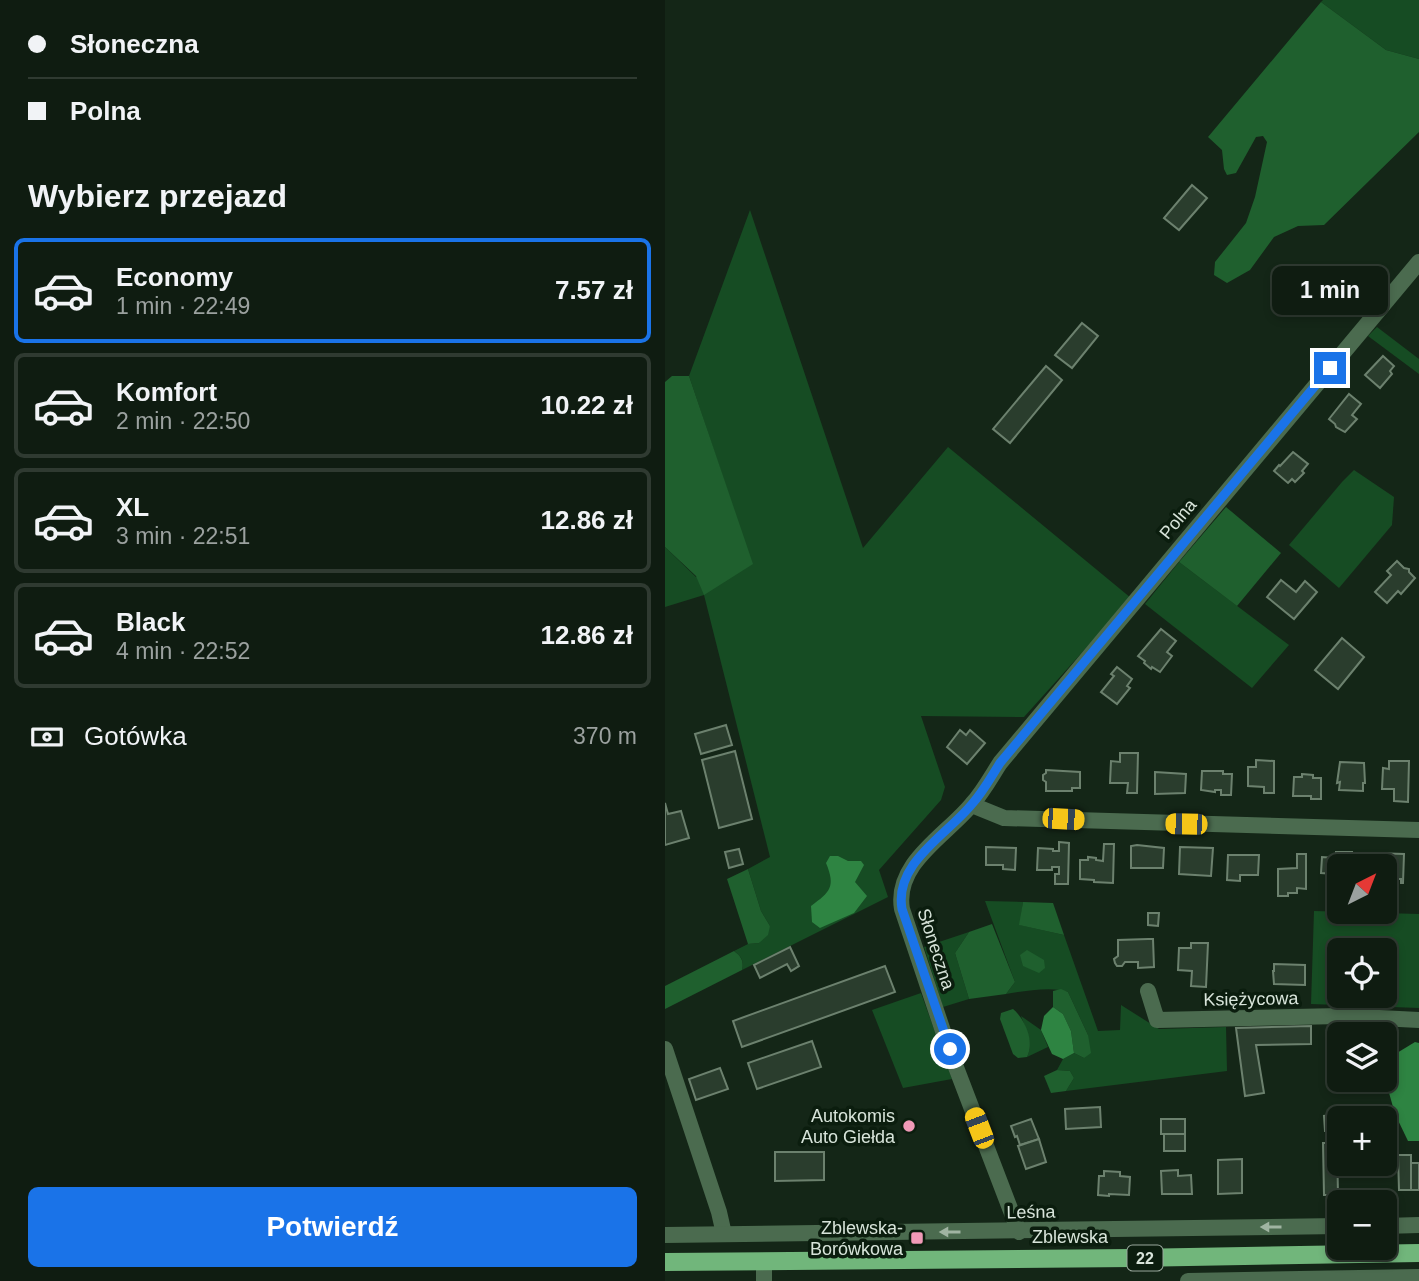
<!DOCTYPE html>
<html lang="pl">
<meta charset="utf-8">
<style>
body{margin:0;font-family:Helvetica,sans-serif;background:#1d291f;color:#f1f3f6;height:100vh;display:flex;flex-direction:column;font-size:26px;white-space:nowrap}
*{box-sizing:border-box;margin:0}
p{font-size:23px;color:#9ba19f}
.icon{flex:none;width:38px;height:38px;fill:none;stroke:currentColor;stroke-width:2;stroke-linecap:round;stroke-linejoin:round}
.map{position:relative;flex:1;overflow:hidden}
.side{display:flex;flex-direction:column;background:#0f1c11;width:665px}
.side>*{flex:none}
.banner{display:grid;align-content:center;height:154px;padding:0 28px;background:#0f1c11}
.needle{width:46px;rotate:42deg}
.buttons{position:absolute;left:662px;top:854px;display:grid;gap:14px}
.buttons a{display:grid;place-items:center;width:70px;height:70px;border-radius:10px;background:#0f1c11;box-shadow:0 4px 10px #0003,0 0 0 2px #2f3a31;font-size:35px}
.end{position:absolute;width:32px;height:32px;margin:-16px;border:9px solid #1a73e8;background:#fff;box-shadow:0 0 0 4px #fff}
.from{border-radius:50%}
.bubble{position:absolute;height:49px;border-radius:10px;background:#0f1c11;box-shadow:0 4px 10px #0003,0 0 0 2px #2f3a31;font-size:23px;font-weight:700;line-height:49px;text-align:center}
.car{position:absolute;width:21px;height:42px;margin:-21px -10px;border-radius:9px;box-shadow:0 0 5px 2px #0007;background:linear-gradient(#f5c518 24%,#345 0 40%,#f5c518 0 76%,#345 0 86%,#f5c518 0)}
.banner b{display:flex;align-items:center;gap:24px;height:66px;font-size:26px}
.banner b+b{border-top:2px solid #2f3a31}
.banner i{width:18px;height:18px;background:#f1f3f6}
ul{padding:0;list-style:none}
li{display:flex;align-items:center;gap:21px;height:105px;margin:0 14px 10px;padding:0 14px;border:4px solid #2f3a31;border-radius:10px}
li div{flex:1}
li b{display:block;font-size:26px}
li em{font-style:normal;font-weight:700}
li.current{border-color:#1a73e8}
li>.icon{width:63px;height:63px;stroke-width:1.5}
h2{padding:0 28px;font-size:32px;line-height:84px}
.pay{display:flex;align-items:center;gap:18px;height:77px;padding:0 28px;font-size:26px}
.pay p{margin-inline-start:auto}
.primary-button{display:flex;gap:14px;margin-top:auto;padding:14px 28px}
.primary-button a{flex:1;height:80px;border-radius:10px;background:#1a73e8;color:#fff;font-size:28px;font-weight:700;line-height:80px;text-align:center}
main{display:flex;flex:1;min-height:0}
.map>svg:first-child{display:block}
.green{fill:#164c23;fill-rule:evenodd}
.forest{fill:#1f602e}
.water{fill:#2e8442}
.building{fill:#2a3d2d;stroke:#6c816e;stroke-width:2}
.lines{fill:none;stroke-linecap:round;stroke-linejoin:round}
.street{stroke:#4b6b4f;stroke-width:16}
.primary{stroke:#71b67b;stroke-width:18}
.oneway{fill:#a0b4a2}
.route{stroke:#1a73e8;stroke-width:9}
.poi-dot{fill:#f09ab7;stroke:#0b1d0e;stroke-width:2.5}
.labels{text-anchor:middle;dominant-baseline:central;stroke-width:7;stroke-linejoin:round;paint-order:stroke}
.shield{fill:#0b1d0e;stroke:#9aa89d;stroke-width:2}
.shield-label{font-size:16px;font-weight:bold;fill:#d8e4da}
.street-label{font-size:18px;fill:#d8e4da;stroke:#0b1d0e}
.poi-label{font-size:18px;fill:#d8e4da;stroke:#0b1d0e;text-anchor:end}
</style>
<main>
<section class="side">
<div class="banner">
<b><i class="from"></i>Słoneczna</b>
<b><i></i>Polna</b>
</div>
<h2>Wybierz przejazd</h2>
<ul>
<li class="current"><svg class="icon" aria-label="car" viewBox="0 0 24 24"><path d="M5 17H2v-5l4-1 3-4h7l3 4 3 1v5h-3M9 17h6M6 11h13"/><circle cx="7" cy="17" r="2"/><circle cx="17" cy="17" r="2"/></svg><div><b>Economy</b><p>1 min · 22:49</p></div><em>7.57 zł</em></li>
<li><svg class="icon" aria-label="car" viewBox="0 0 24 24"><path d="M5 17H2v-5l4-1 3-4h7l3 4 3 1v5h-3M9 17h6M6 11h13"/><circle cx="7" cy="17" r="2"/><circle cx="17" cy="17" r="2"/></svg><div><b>Komfort</b><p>2 min · 22:50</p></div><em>10.22 zł</em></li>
<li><svg class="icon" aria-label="car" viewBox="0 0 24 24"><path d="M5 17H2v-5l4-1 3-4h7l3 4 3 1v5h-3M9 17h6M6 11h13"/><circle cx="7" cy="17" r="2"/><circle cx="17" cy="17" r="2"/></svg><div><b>XL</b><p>3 min · 22:51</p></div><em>12.86 zł</em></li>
<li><svg class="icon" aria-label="car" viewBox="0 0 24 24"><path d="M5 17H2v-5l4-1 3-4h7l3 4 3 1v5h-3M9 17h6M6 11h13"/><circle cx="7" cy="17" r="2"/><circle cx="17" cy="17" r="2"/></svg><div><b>Black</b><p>4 min · 22:52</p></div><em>12.86 zł</em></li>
</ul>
<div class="pay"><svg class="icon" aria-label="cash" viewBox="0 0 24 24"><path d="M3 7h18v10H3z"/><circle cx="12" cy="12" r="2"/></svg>Gotówka<p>370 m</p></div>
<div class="primary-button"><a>Potwierdź</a></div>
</section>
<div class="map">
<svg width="754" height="1281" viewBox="0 0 754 1281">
<rect width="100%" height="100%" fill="#142617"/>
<g class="green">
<path d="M658 0H754V59L721 50 656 2Z"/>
<path d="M85 210 198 548 283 447 466 598 359 717 256 716 280 787 276 800 214 870 223 897 77 970C79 960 76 956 69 951L83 944 94 943 105 926 96 911 83 869 105 857 39 595 0 607V547L31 577 87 564 24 376Z"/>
<path d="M712 327 754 359V374L703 336Z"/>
<path d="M689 470 729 497 727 525 674 588 624 545 677 482Z"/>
<path d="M514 562 624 645 587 688 480 604Z"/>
<path d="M320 901 358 902 355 925 399 935 433 1031 455 1030 456 1005 494 1029 561 1027 562 1071 401 1091 409 1078 405 1071 392 1070 398 1059 409 1053 419 1058 423 1035 403 992C388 986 359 991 341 994L350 982Z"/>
<path d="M649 911 754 914V1008L646 1004ZM674 950H719V996H674Z"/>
<path d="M304 932 290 953 304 999 278 1007 259 947Z"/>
<path d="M256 993 287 1079 238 1088 207 1010Z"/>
<path d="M356 1016 376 1030 383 1047 362 1057C369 1044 361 1029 356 1016Z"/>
</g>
<g class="forest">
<path d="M656 2 721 50 754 59V132L659 225 633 226 609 237 585 270 562 283 549 275 550 262 581 223 590 197 602 142 598 136 591 137 571 173 562 175 559 169 557 150 543 137Z"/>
<path d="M7 376H24L88 564 39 595 31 576 0 547V382Z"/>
<path d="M561 507 616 553 572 606 514 562Z"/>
<path d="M83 869 96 911 105 926 103 935 94 943 83 944 62 879Z"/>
<path d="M358 902 388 903 399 935 354 925Z"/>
<path d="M327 924 350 982 341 994 304 999 290 953 304 932Z"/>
<path d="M362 950 379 960 380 968 374 973 358 966 355 955Z"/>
<path d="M69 951C76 956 79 961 77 970L0 1009V986Z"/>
<path d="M396 989 403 992 423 1035 426 1053 419 1058 409 1053 406 1031 398 1014 388 1007V991Z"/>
<path d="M348 1009C360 1019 370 1042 362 1057L353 1058 348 1054 335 1019 336 1013Z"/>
<path d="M392 1070 405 1071 409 1078 401 1091 386 1093 379 1076Z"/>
</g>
<g class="water">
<path d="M165 856H173L183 861H196L199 865 190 882 202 896 189 913 155 928 147 922 146 906C165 892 171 887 161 863Z"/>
<path d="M388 1007 398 1014 406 1031 409 1053 398 1059 387 1054 376 1030 379 1016Z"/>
<path d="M750 1042 754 1043V1141H743L730 1114 719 1075 727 1056Z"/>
</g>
<g class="building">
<path d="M527 185 542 198 514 230 499 218Z"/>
<path d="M417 323 433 336 407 368 390 355Z"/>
<path d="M718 356 729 366 725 371 727 374 715 388 700 375Z"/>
<path d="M381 366 397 380 345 443 328 429Z"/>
<path d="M684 394 696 404 687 415 692 419 680 432 671 427 670 424 664 419Z"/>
<path d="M628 452 643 464 637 471 639 473 630 482 627 479 623 483 609 471 614 465 615 466Z"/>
<path d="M732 561 739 568 744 569V572L750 578 736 594 733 591 722 603 710 592 726 575 722 571Z"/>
<path d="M616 580 631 592 640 581 652 592 629 619 602 597Z"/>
<path d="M496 629 511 641 502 652 507 656 495 672 487 667 486 669 479 663 480 661 473 656Z"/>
<path d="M677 638 699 657 673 689 650 670Z"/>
<path d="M452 667 467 679 462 686 465 688 452 704 436 692 449 676 446 674Z"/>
<path d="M61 725 67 745 36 754 30 734Z"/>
<path d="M295 730 301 735 305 730 320 743 302 764 282 747Z"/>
<path d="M70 751 87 819 54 828 37 760Z"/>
<path d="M455 753H473L472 793H462L463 783H445L446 761 455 762Z"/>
<path d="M591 760 609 761V793H599V787L583 786V767H591Z"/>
<path d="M724 761H744L743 802 729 801V789H717L718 768 724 769Z"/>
<path d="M675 762 699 763 700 783H698V791L674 790 675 782 672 783Z"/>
<path d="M381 770 415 772V788H407V791H381V782L378 780V775L381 773Z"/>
<path d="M537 771H558V774H567L566 795H556V790H550V792L536 790Z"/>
<path d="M490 772 521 774 520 793 490 794Z"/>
<path d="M637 774 648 775V778H656V799H646V796H628L629 777H637Z"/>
<path d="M0 803 3 814 16 811 24 838 0 845Z"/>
<path d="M394 842 404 843 403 884H390V874H394V867H387V870H372L373 848 388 849V851H394Z"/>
<path d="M439 844H449L448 883 429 882V880L415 879V860H423V857L431 858V860L438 861Z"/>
<path d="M472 845 499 848 498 868H466V846Z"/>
<path d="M321 847 351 848 350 870 338 869V865H321Z"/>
<path d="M515 847 548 848 546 876 514 874Z"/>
<path d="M74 849 78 864 64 868 60 852Z"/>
<path d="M671 852H687L686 866H674V881H670L671 874 656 873 657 857 671 858Z"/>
<path d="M708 853 739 854 738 883H736V879H719V866H707Z"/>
<path d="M632 854H641V889L632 888V893H623V896H613V869L632 868Z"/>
<path d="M563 855H594L593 875H575V881L562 880Z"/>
<path d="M483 913H494L493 926 483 925Z"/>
<path d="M483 939H488L489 967 473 968V962H460L457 966H452L450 963 449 959 453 956V940Z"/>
<path d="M526 943H543L541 987 526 986 527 971 513 970 514 948H526Z"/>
<path d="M125 947 134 966 126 971 122 964 95 978 89 965Z"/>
<path d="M609 964 640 965V985L609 984 608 971H609Z"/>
<path d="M220 966 230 992 77 1047 68 1021Z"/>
<path d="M646 1026V1044L591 1045 599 1093 580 1096 571 1028Z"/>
<path d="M147 1041 156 1067 92 1089 83 1063Z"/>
<path d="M55 1068 63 1089 31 1100 24 1079Z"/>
<path d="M435 1107 436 1127 401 1129 400 1109Z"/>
<path d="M667 1110H684V1118H674V1130L660 1131 659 1116 667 1115Z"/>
<path d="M366 1119 374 1139 355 1145 352 1136 350 1137 346 1126Z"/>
<rect x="496" y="1119" width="24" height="15"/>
<rect x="499" y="1134" width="21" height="17"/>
<path d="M374 1139 381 1162 361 1169 353 1146Z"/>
<path d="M658 1143H672L673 1195H659Z"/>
<path d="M110 1152H159V1180L110 1181Z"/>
<path d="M733 1155H746V1190H734Z"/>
<path d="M577 1159V1193L553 1194V1160Z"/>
<rect x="746" y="1163" width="8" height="27"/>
<path d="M513 1170V1176L526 1175 527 1194H497L496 1171Z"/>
<path d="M439 1171 455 1172V1176L465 1177 464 1195 444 1194V1196L433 1195 434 1176H439Z"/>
</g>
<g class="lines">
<g class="street">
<path d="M307 805 339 818 754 830"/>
<path d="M483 991 492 1020 675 1016 754 1020"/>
<path d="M0 1049 54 1212 59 1234"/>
<path d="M719 1226 754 1225"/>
<path d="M354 1232 284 1049 237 909C229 863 282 835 307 804 318 792 326 777 335 763L754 262"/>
<path d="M0 1235 674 1226"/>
<path d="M99 1262V1281"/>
<path d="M523 1281 754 1277"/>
</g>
<path class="primary" d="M0 1262 468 1258 754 1253"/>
</g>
<defs><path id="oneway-solid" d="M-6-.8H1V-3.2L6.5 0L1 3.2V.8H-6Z" transform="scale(1.75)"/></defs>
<g class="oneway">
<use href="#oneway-solid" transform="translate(606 1227) rotate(180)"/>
<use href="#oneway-solid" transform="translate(285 1232) rotate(180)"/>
</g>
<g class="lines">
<path class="route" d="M285 1049 237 909C229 863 282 835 307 804 318 792 326 777 335 763L665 368"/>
</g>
<g class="poi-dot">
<circle cx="244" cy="1126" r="7"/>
<rect x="245" y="1231" width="14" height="14" rx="3.5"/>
</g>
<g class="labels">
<rect class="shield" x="462.5" y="1245.5" width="35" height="25" rx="5"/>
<g class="shield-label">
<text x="480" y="1258">22</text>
</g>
<g class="street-label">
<text transform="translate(513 519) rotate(-50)">Polna</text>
<text transform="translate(271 949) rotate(72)">Słoneczna</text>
<text transform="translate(586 999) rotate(-1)">Księżycowa</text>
<text transform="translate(366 1212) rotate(-1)">Leśna</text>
<text x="405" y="1237">Zblewska</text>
</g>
<g class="poi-label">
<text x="230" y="1116">Autokomis<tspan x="230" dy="21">Auto Giełda</tspan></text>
<text x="238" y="1228">Zblewska-<tspan x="238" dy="21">Borówkowa</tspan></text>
</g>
</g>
</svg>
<div class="buttons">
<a><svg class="needle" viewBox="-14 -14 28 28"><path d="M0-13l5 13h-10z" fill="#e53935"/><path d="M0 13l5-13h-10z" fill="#9ba19f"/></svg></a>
<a><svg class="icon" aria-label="locate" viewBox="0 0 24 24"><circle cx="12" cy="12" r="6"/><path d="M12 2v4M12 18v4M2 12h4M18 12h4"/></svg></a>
<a><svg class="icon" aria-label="layers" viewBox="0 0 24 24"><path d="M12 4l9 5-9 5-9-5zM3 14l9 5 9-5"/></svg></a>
<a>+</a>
<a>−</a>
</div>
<i class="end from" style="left:285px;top:1049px"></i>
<i class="end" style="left:665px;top:368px"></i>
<div class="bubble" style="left:607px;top:266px;width:116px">1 min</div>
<i class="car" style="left:398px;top:819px;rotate:93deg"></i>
<i class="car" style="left:521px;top:824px;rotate:271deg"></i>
<i class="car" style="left:314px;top:1128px;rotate:339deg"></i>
</div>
</main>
